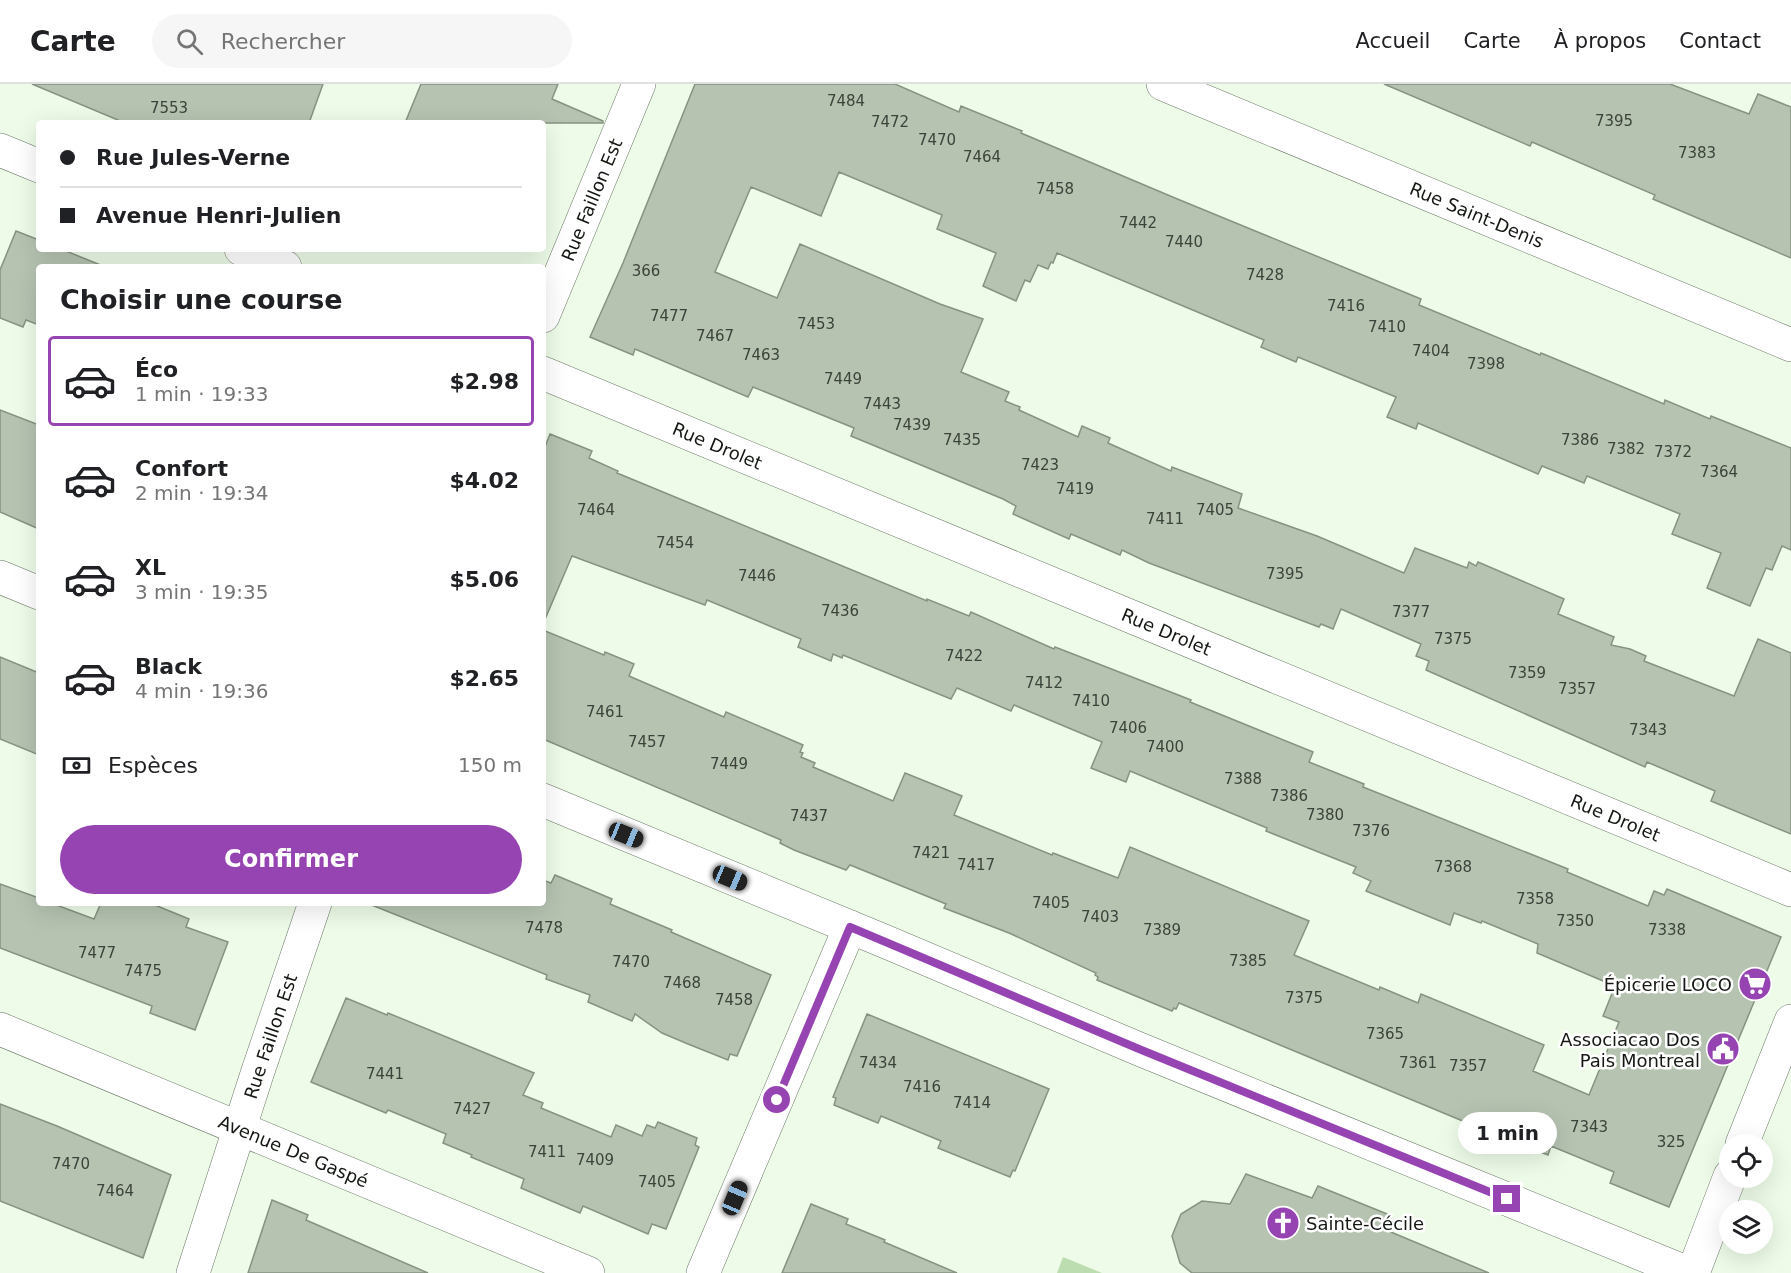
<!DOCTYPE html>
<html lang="fr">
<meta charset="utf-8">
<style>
body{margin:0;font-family:"DejaVu Sans",sans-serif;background:#f6f6f6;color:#202124;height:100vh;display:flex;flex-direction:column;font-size:22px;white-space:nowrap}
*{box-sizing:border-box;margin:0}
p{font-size:20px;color:#757577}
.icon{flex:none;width:33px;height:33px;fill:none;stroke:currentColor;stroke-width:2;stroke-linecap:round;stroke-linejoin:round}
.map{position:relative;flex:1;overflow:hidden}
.panel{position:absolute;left:36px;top:180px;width:510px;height:642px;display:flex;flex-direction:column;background:#fff;border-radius:6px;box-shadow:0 6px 24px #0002}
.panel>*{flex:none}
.top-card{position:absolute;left:36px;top:36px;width:510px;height:132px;border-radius:6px;box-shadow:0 6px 24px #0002;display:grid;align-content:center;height:132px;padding:0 24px;background:#fff}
.fabs{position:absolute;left:1719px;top:1050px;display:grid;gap:12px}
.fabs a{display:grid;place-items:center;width:54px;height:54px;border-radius:50%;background:#fff;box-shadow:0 6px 24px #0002;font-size:30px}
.end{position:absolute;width:27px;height:27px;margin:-14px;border:8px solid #9744b3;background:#fff;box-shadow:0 0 0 3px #fff}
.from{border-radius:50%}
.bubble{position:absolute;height:42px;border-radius:21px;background:#fff;box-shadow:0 6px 24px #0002;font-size:20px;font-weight:800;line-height:42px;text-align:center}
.car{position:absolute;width:18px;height:36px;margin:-18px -9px;border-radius:8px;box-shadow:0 0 4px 2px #0007;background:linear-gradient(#222 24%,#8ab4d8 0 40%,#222 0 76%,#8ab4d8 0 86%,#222 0)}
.top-card b{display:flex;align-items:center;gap:21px;height:57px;font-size:22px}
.top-card b+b{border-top:2px solid #e0e0e0}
.top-card i{width:15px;height:15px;background:#202124}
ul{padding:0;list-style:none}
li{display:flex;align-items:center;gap:18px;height:90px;margin:0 12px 9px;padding:0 12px;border:3px solid transparent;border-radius:6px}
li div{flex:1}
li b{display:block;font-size:22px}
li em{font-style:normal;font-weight:800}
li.current{border-color:#9744b3}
li>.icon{width:54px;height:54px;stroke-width:1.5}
h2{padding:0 24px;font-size:27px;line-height:72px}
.pay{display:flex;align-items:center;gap:15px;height:66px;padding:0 24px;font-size:22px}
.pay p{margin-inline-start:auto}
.button{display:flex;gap:12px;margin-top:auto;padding:12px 24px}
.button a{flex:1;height:69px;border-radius:36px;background:#9744b3;color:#fff;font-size:24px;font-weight:800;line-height:69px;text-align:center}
header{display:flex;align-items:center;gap:36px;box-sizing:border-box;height:84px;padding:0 30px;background:#fff;border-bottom:2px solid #e0e0e0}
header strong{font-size:28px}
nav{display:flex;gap:33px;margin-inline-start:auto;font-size:21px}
.search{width:420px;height:54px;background:#f6f6f6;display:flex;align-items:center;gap:15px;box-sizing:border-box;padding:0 21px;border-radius:33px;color:#757577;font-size:22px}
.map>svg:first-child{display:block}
.green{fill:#bcddaf}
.building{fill:#b6c3b1;stroke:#869381;stroke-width:1.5}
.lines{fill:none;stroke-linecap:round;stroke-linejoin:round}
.minor-casing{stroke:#6d7969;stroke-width:34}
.secondary-casing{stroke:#6d7969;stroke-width:34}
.minor{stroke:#fff;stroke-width:33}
.secondary{stroke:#fff;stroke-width:33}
.route{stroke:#9744b3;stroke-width:8}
.labels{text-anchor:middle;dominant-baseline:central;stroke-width:5;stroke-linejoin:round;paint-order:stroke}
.number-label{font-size:15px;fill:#3c433a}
.street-label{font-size:18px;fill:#141812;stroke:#fff}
.poi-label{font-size:18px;fill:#141812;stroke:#fff;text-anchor:end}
</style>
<header>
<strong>Carte</strong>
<div class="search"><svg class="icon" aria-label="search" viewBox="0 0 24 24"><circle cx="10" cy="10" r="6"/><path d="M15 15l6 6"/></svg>Rechercher</div>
<nav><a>Accueil</a><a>Carte</a><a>À propos</a><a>Contact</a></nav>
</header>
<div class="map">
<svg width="1791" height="1189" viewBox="0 0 1791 1189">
<rect width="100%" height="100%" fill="#edfbe8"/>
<path class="green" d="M1063 1173 1102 1189H1057Z"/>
<g class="building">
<path d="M32 0H323L309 39H125Z"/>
<path d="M421 0H558L552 15 603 37V39H405Z"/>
<path d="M695 0H895L959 28 961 22 1022 47 1021 49 1175 114 1421 215 1419 221 1540 271 1541 269 1664 320 1665 316 1710 335 1711 332 1791 364V466L1782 462 1772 486 1766 484 1750 522 1707 504 1721 469 1672 450 1680 430 1587 392 1584 399 1542 382 1538 390 1418 339 1416 345 1387 333 1396 313 1298 273 1296 278 1261 263 1264 256 1057 169 1053 179 1051 178 1048 185 1038 181 1030 198 1025 196 1016 217 983 202 996 169 937 145 942 131 839 88 821 132 751 103 715 188 777 214 800 160 940 220 983 235 961 288 1009 308 1005 317 1020 323 1019 326 1078 353 1082 342 1110 354 1108 359 1171 387 1172 383 1242 410 1238 424 1317 452 1404 489 1415 464 1467 484 1469 478 1476 482 1478 478 1564 515 1558 530 1614 553 1611 561 1630 565 1646 572 1644 577 1734 612 1758 555 1791 569V750L1711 717 1715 707 1647 678 1645 683 1426 586 1429 577 1416 572 1421 560 1341 525 1333 545 1321 540 1319 543 1149 479 1122 466 1120 471 1071 450 1069 455 1013 430 1016 422 1003 415 851 352 854 344 753 303 748 313 635 265 633 271 590 253 623 179Z"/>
<path d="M1384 0H1670L1749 30 1758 10 1791 23V174L1653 115 1655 111 1532 58 1530 62Z"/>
<path d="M16 147 39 156V165H61L103 182 39 183V241L26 236 23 243 0 234V186Z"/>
<path d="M0 326 39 341V445L0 428Z"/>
<path d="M550 350 592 367 589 374 618 387 617 389 927 517V515L969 532 971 528 1054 565 1055 563 1191 616 1190 618 1313 668 1309 678 1364 700 1363 703 1568 785 1567 788 1648 822 1654 807 1664 811 1667 805 1781 853 1669 1123 1610 1099 1614 1088 1551 1062 1548 1071 1494 1050 1179 919 1176 925 1174 924 1172 927 1097 896 1098 893 1095 891 1096 889 1009 849 944 824 946 820 850 781 846 786 794 766 780 759 781 756 543 655V546L604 571 605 568 634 580 629 592 724 633 726 628 803 661 800 668 803 669 801 673 815 679 813 683 893 717 905 689 962 712 954 731 1052 771 1053 769 1118 794 1130 763 1309 837 1294 871 1379 906 1380 903 1418 919 1421 910 1544 961 1533 987 1589 1011 1619 938 1603 932 1615 902 1537 869 1538 860 1482 837 1481 839 1454 829 1450 841 1366 807 1371 797 1353 789 1356 783 1266 747 1267 744 1130 687 1126 698 1091 684 1102 658 1014 621 1011 627 957 604 951 615 843 571 842 574 833 570 831 577 798 563 801 555 707 516 705 521 572 472 543 540V368Z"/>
<path d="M0 573 39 589V671L0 655Z"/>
<path d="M555 791 612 815 610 820 672 846 671 848 771 891 737 972 730 970 728 976 688 960 662 949 635 930 632 937 588 918 590 911 546 895 547 891 369 820 543 819V796L551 799Z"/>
<path d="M0 800 39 814V819H51L94 835 101 819H150L189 835 186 843 228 858 195 946 150 929 152 922 0 864Z"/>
<path d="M346 914 387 931 388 929 534 989 523 1011 543 1019 541 1024 611 1053 616 1041 642 1052 647 1041 655 1044 658 1038 697 1054 695 1061 699 1063 666 1145 652 1140 648 1150 583 1122 580 1129 521 1104 524 1095 471 1073 472 1071 443 1059 446 1050 388 1026 386 1029 311 998Z"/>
<path d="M867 930 1049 1005 1015 1087 1013 1086 1010 1093 938 1064 941 1057 881 1032 878 1039 834 1021 836 1014 833 1013Z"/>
<path d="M0 1020 57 1042 171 1091 143 1174 0 1117Z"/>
<path d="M1246 1090 1312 1114 1318 1102 1392 1132 1386 1146 1489 1189H1192L1180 1179 1172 1152 1181 1130 1202 1117 1230 1120Z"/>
<path d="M272 1116 308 1131 306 1136 428 1189H248Z"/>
<path d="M811 1120 848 1135 846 1140 885 1156 884 1158 957 1189H782Z"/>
</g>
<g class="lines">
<g class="minor-casing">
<g id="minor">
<path d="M0 66 39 82"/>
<path d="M241 165 285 183"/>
<path id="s1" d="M543 232 639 0"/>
<path id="s2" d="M543 289 1791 806"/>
<path d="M0 493 39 509"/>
<path d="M543 716 884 857 1139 965 1688 1189"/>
<path id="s3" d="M0 945 588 1189"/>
<path d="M1742 1060 1791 937"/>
<path id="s4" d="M193 1189 257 990 315 819"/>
<path d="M703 1189 850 843"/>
<path d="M1693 1189 1730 1092"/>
</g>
</g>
<g class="secondary-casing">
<g id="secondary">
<path id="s5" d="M1163 0 1791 261"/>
</g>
</g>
<use href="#minor" class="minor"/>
<use href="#secondary" class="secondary"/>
</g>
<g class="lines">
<path class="route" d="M777 1016 850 843 1139 965 1507 1115"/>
</g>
<defs>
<g id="supermarket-disc" transform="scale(1.725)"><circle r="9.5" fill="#9744b3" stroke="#fff"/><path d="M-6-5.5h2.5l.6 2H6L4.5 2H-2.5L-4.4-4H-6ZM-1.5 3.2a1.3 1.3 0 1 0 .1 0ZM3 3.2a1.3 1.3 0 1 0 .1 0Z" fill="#fff"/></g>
<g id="civic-disc" transform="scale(1.725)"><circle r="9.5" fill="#9744b3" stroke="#fff"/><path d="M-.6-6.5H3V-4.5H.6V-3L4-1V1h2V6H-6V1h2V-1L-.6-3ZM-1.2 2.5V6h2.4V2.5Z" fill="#fff"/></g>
<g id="church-disc" transform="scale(1.725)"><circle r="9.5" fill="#9744b3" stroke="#fff"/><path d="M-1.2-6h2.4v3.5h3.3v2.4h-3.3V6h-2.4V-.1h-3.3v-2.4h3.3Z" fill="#fff"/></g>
</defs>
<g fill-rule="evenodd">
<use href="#supermarket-disc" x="1755" y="900"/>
<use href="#civic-disc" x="1723" y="965"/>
<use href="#church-disc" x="1283" y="1139"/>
</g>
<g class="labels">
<g class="number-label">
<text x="846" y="17">7484</text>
<text x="169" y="24">7553</text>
<text x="1614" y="37">7395</text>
<text x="890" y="38">7472</text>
<text x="937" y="56">7470</text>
<text x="1697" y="69">7383</text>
<text x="982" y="73">7464</text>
<text x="1055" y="105">7458</text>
<text x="1138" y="139">7442</text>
<text x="1184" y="158">7440</text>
<text x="646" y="187">366</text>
<text x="1265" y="191">7428</text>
<text x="1346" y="222">7416</text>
<text x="669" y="232">7477</text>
<text x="816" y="240">7453</text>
<text x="1387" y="243">7410</text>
<text x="715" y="252">7467</text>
<text x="1431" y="267">7404</text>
<text x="761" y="271">7463</text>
<text x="1486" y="280">7398</text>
<text x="843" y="295">7449</text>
<text x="882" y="320">7443</text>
<text x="912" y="341">7439</text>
<text x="962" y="356">7435</text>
<text x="1580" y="356">7386</text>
<text x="1626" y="365">7382</text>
<text x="1673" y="368">7372</text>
<text x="1040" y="381">7423</text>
<text x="1719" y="388">7364</text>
<text x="1075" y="405">7419</text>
<text x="596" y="426">7464</text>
<text x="1215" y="426">7405</text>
<text x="1165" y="435">7411</text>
<text x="675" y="459">7454</text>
<text x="1285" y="490">7395</text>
<text x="757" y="492">7446</text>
<text x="840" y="527">7436</text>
<text x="1411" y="528">7377</text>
<text x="1453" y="555">7375</text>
<text x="964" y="572">7422</text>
<text x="1527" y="589">7359</text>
<text x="1044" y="599">7412</text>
<text x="1577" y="605">7357</text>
<text x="1091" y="617">7410</text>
<text x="605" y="628">7461</text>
<text x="1128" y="644">7406</text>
<text x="1648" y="646">7343</text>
<text x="647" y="658">7457</text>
<text x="1165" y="663">7400</text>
<text x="729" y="680">7449</text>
<text x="1243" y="695">7388</text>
<text x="1289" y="712">7386</text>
<text x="1325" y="731">7380</text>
<text x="809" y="732">7437</text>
<text x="1371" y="747">7376</text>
<text x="931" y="769">7421</text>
<text x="976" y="781">7417</text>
<text x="1453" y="783">7368</text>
<text x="1535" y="815">7358</text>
<text x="1051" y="819">7405</text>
<text x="1100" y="833">7403</text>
<text x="1575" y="837">7350</text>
<text x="544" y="844">7478</text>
<text x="1162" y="846">7389</text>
<text x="1667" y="846">7338</text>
<text x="97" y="869">7477</text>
<text x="1248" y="877">7385</text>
<text x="631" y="878">7470</text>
<text x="143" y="887">7475</text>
<text x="682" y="899">7468</text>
<text x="1304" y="914">7375</text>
<text x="734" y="916">7458</text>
<text x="1385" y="950">7365</text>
<text x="878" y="979">7434</text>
<text x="1418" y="979">7361</text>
<text x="1468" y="982">7357</text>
<text x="385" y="990">7441</text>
<text x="922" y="1003">7416</text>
<text x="972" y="1019">7414</text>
<text x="472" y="1025">7427</text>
<text x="1589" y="1043">7343</text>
<text x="1671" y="1058">325</text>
<text x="547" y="1068">7411</text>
<text x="595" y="1076">7409</text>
<text x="71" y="1080">7470</text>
<text x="657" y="1098">7405</text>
<text x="115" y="1107">7464</text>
</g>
<g class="street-label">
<text stroke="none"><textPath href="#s1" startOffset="126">Rue Faillon Est</textPath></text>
<text stroke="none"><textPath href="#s5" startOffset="340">Rue Saint-Denis</textPath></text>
<text stroke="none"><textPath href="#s2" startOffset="189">Rue Drolet</textPath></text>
<text stroke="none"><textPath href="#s2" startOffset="675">Rue Drolet</textPath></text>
<text stroke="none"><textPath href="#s2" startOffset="1161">Rue Drolet</textPath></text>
<text stroke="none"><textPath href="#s4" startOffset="249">Rue Faillon Est</textPath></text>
<text stroke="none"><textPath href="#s3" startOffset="318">Avenue De Gaspé</textPath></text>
</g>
<g class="poi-label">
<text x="1732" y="900">Épicerie LOCO</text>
<text x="1700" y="955">Associacao Dos<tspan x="1700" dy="21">Pais Montreal</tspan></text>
<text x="1306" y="1139" text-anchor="start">Sainte-Cécile</text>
</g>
</g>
</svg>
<div class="fabs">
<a><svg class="icon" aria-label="locate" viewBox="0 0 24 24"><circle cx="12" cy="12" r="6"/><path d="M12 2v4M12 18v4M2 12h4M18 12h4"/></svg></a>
<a><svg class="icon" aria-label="layers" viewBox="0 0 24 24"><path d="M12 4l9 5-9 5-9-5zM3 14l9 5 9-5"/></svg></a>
</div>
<i class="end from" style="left:777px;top:1016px"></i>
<i class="end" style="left:1507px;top:1115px"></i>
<div class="bubble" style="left:1458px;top:1028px;width:99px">1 min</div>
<i class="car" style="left:626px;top:751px;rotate:112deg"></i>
<i class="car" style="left:730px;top:794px;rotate:113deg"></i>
<i class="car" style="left:735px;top:1114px;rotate:23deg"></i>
<div class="top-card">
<b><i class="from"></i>Rue Jules-Verne</b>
<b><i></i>Avenue Henri-Julien</b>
</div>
<section class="panel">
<h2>Choisir une course</h2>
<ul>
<li class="current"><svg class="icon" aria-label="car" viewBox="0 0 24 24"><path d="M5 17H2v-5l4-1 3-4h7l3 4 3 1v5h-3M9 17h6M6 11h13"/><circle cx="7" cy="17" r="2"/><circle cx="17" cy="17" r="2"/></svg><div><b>Éco</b><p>1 min · 19:33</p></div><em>$2.98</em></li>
<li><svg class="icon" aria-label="car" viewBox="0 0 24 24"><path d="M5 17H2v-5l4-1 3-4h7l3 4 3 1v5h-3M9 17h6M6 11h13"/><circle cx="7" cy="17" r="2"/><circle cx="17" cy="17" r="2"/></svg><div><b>Confort</b><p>2 min · 19:34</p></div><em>$4.02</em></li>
<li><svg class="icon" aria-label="car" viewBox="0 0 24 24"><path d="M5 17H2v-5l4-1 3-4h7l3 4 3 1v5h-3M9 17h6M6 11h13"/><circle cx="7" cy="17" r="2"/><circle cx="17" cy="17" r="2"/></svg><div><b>XL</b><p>3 min · 19:35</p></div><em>$5.06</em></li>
<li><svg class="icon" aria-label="car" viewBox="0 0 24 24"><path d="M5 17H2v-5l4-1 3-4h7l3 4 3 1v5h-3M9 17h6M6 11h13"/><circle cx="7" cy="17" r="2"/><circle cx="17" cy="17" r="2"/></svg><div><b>Black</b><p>4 min · 19:36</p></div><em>$2.65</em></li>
</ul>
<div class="pay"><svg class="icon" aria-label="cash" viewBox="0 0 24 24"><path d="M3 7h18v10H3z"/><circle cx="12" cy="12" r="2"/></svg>Espèces<p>150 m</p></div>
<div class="button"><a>Confirmer</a></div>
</section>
</div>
